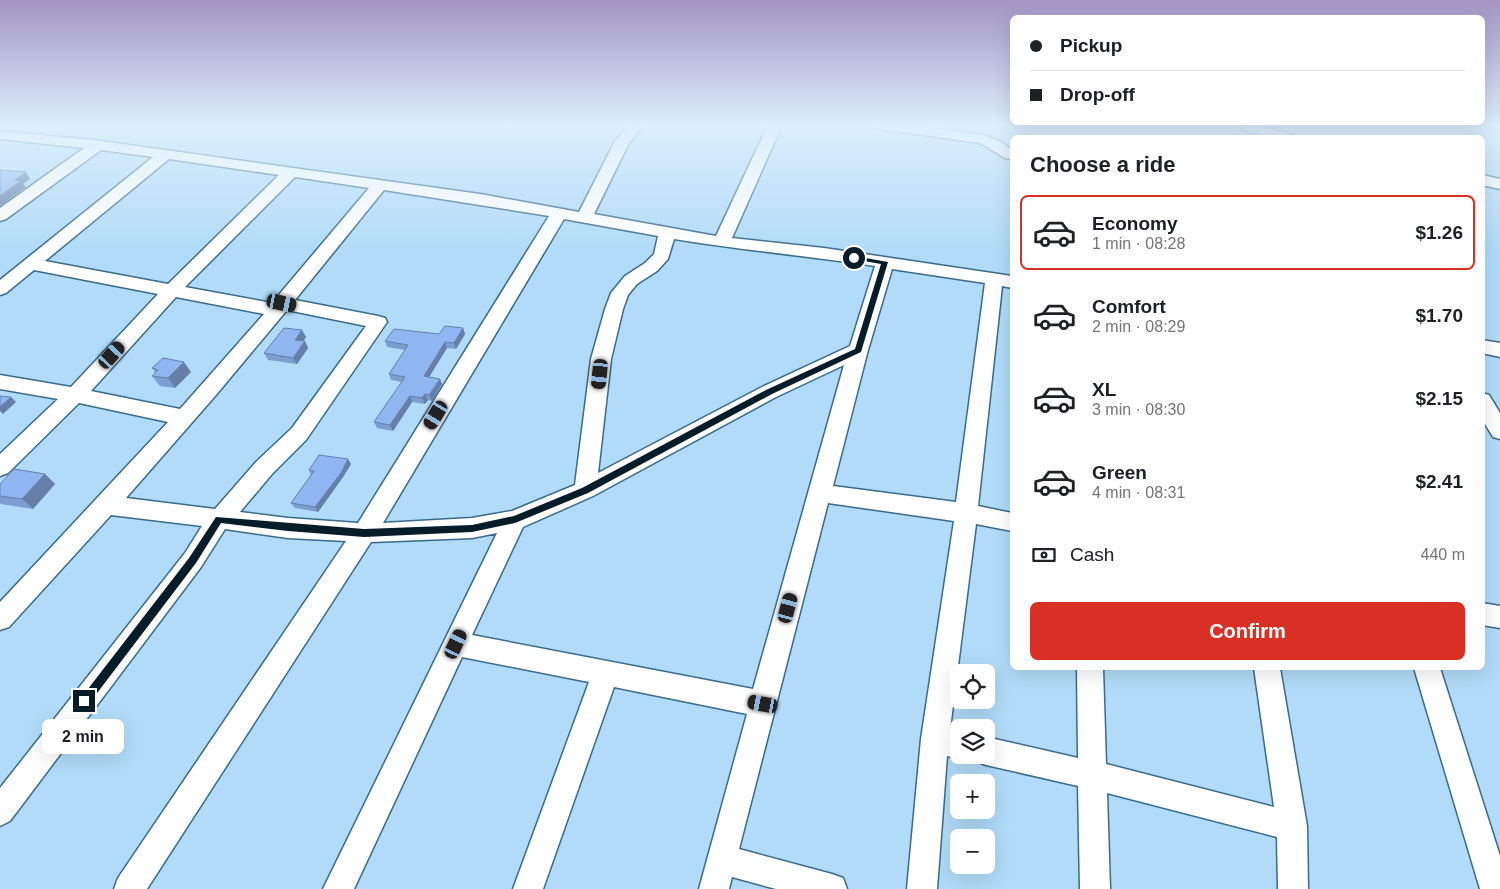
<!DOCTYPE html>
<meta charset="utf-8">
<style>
body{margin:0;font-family:Arial,sans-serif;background:#f6f6f6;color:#202124;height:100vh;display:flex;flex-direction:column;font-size:19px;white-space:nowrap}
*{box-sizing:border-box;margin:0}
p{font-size:16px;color:#757577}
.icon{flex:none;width:28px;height:28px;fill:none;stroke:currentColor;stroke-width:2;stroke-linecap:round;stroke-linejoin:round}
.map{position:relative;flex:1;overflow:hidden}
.sheet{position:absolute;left:1010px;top:135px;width:475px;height:535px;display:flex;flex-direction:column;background:#fff;border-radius:8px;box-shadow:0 5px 20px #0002}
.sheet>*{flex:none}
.banner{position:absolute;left:1010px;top:15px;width:475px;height:110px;border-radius:8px;box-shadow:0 5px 20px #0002;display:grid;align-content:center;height:110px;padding:0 20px;background:#fff}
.tools{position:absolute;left:950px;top:664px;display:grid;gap:10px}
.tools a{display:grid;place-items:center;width:45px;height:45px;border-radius:8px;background:#fff;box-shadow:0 5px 20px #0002;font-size:25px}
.end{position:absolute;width:22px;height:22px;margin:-11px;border:6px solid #071c29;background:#fff;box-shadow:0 0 0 2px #fff}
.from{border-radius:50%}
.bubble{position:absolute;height:35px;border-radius:8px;background:#fff;box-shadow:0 5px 20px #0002;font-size:16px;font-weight:800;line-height:35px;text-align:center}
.car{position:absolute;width:15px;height:30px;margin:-15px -8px;border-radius:6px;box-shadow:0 0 4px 1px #0007;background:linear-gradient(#222 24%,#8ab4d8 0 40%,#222 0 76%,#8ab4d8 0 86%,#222 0)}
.banner b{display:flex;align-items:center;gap:18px;height:48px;font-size:19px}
.banner b+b{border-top:1px solid #e0e0e0}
.banner i{width:12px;height:12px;background:#202124}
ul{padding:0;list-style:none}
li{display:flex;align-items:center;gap:15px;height:75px;margin:0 10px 8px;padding:0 10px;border:2px solid transparent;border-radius:8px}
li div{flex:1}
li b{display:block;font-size:19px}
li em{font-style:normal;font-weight:800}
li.active{border-color:#d93025}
li>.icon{width:45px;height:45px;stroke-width:1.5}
h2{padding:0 20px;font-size:22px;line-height:60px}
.pay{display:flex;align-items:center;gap:12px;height:55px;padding:0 20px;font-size:19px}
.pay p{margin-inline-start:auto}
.button{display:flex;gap:10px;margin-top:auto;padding:10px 20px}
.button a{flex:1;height:58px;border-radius:8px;background:#d93025;color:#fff;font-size:20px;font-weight:800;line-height:58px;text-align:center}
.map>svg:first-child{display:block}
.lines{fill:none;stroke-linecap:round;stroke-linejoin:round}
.minor-casing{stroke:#396b8c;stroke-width:3}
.minor{fill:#fff;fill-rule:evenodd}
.wall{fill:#7c9dcf}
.shaded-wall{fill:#657fa9}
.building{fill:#90b6f1;stroke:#657fa9}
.route{fill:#071c29}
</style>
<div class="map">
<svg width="1500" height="889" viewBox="0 0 1500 889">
<rect width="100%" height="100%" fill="#b1dbf8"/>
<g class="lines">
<g class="minor-casing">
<g id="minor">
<path d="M629 125H644L629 143 594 214 716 236 768 125H782L732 238 824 248 1012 276V288L1002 286 978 506 1012 513V531L976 524 950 729 959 731V755H968L959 759 947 756 937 889H907L921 739 954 521 828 503 739 849 832 874 843 878 847 889H776L732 877 729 889H699L747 714 614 687 543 889H513L589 682 462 657 354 889H323L497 533 472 538 371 542 147 889H114L118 878 346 541 288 538 225 529 201 567 10 821 0 826V788L185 553 202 526 111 515 9 627 0 630V602L168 422 79 403 8 473 0 476V454L58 399 0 389V375L71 387 158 294 34 270 6 293 0 295V280L153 157 101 150 6 219 0 221V208L84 148 0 139V131L101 141 480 194 579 212 615 141ZM169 159 279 175 168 284 45 261ZM295 177 369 188 272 303 185 287ZM384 190 549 216 358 523 288 518 240 512 272 474 306 440 387 322 385 318 378 316 295 300ZM564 219 658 236 654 254 645 263 625 276 611 293 605 309 591 359 575 485 512 511 472 518 383 523ZM674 239C741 250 808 256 875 266L850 346 762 387 598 473 611 359 623 309 628 295 637 284 657 271 668 259ZM892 269 985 283 956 502 833 486 868 350ZM176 297 264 314 180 409 91 391ZM287 310 366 326 292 428 256 462 215 509 126 498 216 395ZM844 365 753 689 472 635 523 527 593 496 776 397Z"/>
<path d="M873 125H915L983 135 1001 142 1012 150V159L1005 158 980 143 880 129Z"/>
<path d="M1236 125H1260L1293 135 1295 138H1270L1238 128Z"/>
<path d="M1482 175 1500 179V189L1482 185Z"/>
<path d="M1482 340 1500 343V357L1482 353Z"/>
<path d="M1482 393 1489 395 1500 413V439L1493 437 1482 419Z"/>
<path d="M1482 603 1500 606V628L1482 625Z"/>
<path d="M1077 668H1103L1106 764 1274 807 1254 668H1280L1307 826 1308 889H1278L1277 837 1107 793 1110 889H1080L1078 786 986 765 976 761 974 755H986V737L1078 758Z"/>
<path d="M1414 668H1440L1500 856V889H1480Z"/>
</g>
</g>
<use href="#minor" class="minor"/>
</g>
<g class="wall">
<path d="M463 328 465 334 456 349 447 348 429 377 440 379 442 384 432 401 428 400 425 404 412 402 393 431 377 428 374 422 402 382 391 380 389 374 405 350 387 347 385 341 439 334Z"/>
<path d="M306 337 303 341 308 348 297 364 268 360 264 353Z"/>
<path d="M152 368 191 372 175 388 160 386 152 376 155 372Z"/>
<path d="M351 464 343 477 318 512 295 508 291 503 311 475 309 470Z"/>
<path d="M45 474 55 484 33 509 1 504 0 503V484Z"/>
</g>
<g class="shaded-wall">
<path d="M26 172 30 179 23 184 26 187 0 206V196L15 180Z"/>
<path d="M463 328 465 334 456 349 454 343Z"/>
<path d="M302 330 306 337 299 347 295 340Z"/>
<path d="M305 341 308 348 297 364 293 358Z"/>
<path d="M445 342 447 348 426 382 424 376Z"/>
<path d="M184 362 191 372 175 388 168 378Z"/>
<path d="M440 379 442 384 432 401 429 395Z"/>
<path d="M425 394 428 400 425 404 422 398Z"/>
<path d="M410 396 412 402 393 431 390 425Z"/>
<path d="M11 397 16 402 3 414 0 411V407Z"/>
<path d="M348 459 351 464 343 477 318 512 315 507Z"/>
<path d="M45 474 55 484 33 509 22 499Z"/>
</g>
<g class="building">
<path d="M0 170 26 172 15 180 21 181 0 196Z"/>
<path d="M445 326 463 328 454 343 445 342 424 376 440 379 429 395 425 394 422 398 410 396 390 425 374 422 405 377 389 374 408 345 385 341 394 329 439 334Z"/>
<path d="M284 328 302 330 295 340 305 341 293 358 264 353Z"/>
<path d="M163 358 184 362 168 378 152 376 158 370 152 368Z"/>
<path d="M0 396 11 397 0 407Z"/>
<path d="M319 455 348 459 341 473 315 507 291 503 314 471 309 470Z"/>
<path d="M14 469 45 474 22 499 0 496V484Z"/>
</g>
<linearGradient id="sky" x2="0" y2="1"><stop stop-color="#a394c4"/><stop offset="0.5" stop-color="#dceffc"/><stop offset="1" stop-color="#dceffc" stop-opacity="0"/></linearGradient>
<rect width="1500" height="250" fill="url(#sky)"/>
<path class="route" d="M854 256 888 262 861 352 772 394 588 493 515 523 472 532 364 537 288 531 221 523 196 563 88 705H81V698L189 558 216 517 364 529 472 525 514 516 582 488 766 390 855 349 881 264 852 259V256Z"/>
</svg>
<div class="tools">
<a><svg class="icon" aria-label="locate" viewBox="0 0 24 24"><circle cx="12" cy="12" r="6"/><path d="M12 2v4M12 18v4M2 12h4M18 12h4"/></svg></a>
<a><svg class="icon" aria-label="layers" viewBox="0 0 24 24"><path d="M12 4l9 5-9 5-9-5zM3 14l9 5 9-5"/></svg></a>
<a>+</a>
<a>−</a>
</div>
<i class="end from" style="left:854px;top:258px"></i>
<i class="end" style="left:84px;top:701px"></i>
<div class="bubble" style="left:42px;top:719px;width:82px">2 min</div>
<i class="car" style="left:282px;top:303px;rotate:102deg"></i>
<i class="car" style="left:112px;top:355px;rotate:42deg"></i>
<i class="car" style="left:600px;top:374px;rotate:186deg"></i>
<i class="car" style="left:436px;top:415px;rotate:211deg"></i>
<i class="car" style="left:788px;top:608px;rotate:15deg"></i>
<i class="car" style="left:456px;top:644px;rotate:25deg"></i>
<i class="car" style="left:763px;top:704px;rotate:281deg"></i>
<div class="banner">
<b><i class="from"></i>Pickup</b>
<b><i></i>Drop-off</b>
</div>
<section class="sheet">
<h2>Choose a ride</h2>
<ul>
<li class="active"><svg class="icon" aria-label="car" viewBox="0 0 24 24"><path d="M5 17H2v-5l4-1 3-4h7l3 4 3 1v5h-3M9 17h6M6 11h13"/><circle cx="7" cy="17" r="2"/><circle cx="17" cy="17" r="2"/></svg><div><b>Economy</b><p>1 min · 08:28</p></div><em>$1.26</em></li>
<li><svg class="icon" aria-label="car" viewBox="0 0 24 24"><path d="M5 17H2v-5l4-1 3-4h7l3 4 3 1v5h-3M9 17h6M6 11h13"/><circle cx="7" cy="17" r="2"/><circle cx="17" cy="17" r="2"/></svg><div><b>Comfort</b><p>2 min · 08:29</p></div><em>$1.70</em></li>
<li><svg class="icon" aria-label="car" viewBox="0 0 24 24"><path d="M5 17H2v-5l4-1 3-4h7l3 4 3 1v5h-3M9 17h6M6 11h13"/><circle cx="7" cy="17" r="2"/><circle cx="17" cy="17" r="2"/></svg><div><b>XL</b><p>3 min · 08:30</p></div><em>$2.15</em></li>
<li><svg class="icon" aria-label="car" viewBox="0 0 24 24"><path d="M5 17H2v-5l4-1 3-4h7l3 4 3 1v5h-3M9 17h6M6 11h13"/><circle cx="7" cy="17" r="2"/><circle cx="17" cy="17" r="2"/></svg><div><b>Green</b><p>4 min · 08:31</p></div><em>$2.41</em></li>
</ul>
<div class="pay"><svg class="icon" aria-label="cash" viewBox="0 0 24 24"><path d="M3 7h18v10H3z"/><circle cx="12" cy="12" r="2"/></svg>Cash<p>440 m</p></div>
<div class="button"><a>Confirm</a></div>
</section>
</div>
